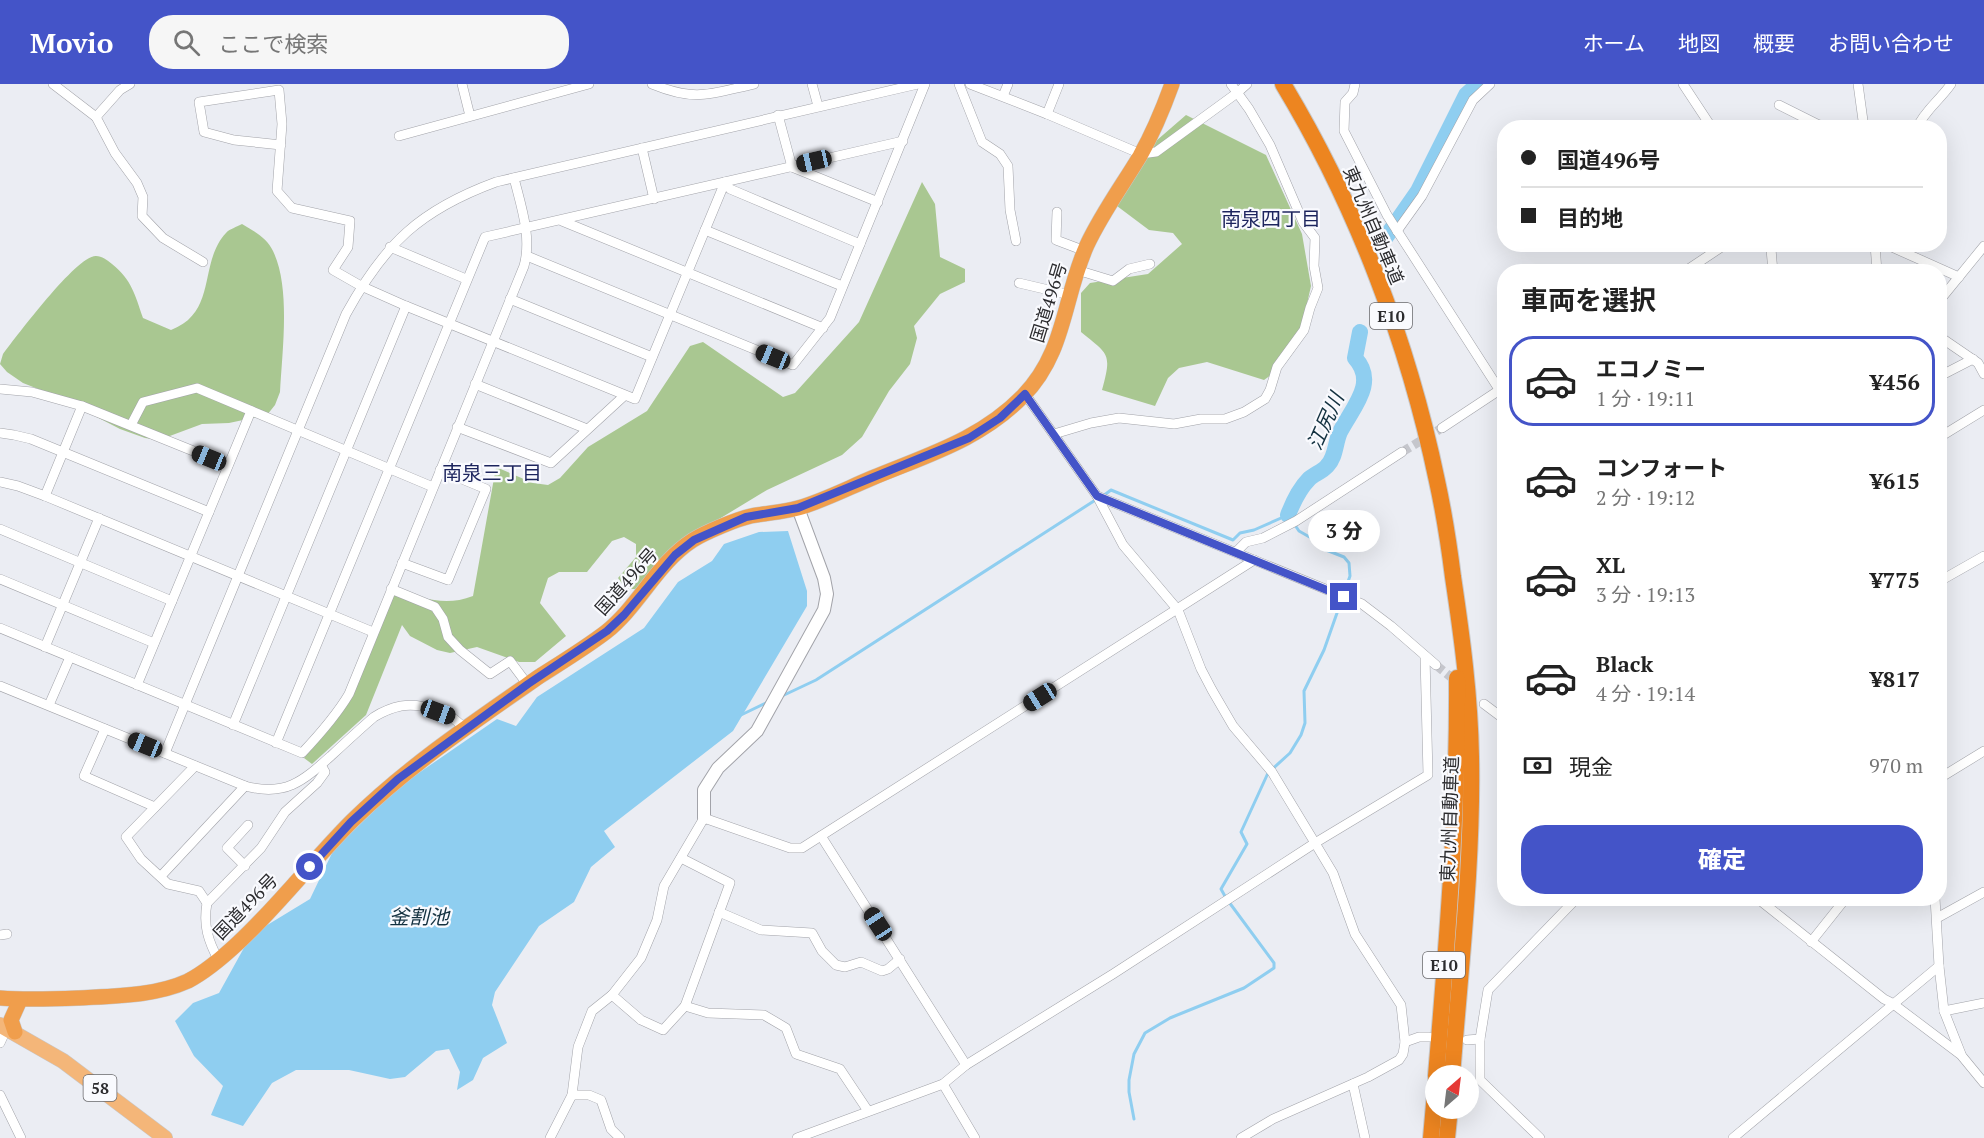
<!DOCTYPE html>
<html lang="ja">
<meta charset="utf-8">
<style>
body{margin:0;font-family:"PT Serif","Noto Sans JP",serif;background:#f6f6f6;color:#222;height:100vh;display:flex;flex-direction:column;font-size:22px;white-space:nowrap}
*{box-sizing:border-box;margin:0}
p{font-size:20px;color:#767676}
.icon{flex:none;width:33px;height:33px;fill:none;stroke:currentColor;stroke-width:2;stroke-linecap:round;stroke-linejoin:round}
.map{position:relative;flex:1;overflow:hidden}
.details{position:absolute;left:1497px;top:180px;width:450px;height:642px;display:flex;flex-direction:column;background:#fff;border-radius:24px;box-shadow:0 6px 24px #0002}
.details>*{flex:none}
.hud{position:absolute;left:1497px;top:36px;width:450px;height:132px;border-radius:24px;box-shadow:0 6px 24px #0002;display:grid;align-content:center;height:132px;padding:0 24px;background:#fff}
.needle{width:39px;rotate:28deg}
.buttons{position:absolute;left:1425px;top:981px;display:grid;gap:12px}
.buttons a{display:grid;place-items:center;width:54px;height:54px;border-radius:50%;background:#fff;box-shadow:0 6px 24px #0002;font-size:30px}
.end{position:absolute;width:27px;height:27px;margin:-14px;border:8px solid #4454c8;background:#fff;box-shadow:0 0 0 3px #fff}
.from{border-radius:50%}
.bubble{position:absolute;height:42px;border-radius:21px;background:#fff;box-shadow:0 6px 24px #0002;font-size:20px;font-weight:800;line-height:42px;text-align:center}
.car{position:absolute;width:18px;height:36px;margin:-18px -9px;border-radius:8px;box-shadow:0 0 4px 2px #0007;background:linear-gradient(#222 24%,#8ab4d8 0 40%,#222 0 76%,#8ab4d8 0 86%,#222 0)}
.hud b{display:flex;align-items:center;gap:21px;height:57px;font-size:22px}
.hud b+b{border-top:2px solid #e0e0e0}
.hud i{width:15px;height:15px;background:#222}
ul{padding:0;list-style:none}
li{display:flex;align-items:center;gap:18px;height:90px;margin:0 12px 9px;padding:0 12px;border:3px solid transparent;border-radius:24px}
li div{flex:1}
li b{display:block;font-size:22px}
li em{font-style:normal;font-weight:800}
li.selected{border-color:#4454c8}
li>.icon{width:54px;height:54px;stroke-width:1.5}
h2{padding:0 24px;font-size:27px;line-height:72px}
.pay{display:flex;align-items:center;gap:15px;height:66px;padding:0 24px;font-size:22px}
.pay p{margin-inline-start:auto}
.button{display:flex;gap:12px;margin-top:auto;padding:12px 24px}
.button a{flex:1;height:69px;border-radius:24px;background:#4454c8;color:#fff;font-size:24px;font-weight:800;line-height:69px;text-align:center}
header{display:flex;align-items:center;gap:36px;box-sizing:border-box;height:84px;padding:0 30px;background:#4454c8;color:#fff}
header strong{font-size:28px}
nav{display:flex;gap:33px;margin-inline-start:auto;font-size:21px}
.search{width:420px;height:54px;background:#f6f6f6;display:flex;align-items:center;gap:15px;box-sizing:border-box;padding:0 21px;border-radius:24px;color:#767676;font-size:22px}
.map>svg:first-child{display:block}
.forest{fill:#a9c791}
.water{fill:#8fcef0}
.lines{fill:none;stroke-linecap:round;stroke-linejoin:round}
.stream{stroke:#8fcef0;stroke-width:3}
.river{stroke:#8fcef0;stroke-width:16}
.minor-tunnel{stroke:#c5c6cc;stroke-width:9;stroke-dasharray:9 4.5;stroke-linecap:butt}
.minor-casing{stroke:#a2a3a9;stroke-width:10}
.tertiary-casing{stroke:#a2a3a9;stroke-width:14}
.primary-casing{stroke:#c8c8c9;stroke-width:16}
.trunk-casing{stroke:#c8c8c9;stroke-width:16}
.motorway-casing{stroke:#c8c8c9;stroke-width:18}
.minor{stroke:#fff;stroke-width:9}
.tertiary{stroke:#fff;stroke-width:12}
.primary{stroke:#f4b679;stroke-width:15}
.trunk{stroke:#f09e4c;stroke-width:15}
.motorway{stroke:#ed8520;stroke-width:16}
.route{stroke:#4454c8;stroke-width:8}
.labels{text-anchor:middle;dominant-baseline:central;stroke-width:4.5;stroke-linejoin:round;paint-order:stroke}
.shield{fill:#f9fafe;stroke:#69696c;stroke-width:1.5}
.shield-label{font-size:16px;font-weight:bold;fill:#2b2b2e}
.street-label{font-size:18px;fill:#2b2b2e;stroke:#f9fafe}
.neighbourhood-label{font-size:20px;fill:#1c245d;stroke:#f9fafe}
.water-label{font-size:20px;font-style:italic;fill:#133140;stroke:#f9fafe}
</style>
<header>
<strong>Movio</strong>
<div class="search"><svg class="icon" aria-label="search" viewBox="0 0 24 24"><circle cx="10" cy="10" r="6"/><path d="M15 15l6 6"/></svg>ここで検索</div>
<nav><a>ホーム</a><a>地図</a><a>概要</a><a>お問い合わせ</a></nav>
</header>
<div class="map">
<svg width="1984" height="1054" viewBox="0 0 1984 1054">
<rect width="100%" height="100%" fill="#ebedf3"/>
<g class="forest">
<path d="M1186 31 1266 71 1302 150 1311 202 1302 242 1275 288 1264 296 1207 278 1179 284 1168 294 1155 322 1102 306C1112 269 1109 271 1081 248V209L1090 199 1148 190 1182 160 1173 149 1149 146 1117 122 1156 57Z"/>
<path d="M922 98 935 120 940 173 965 185V198L940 210 914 242 917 254 910 280 889 307 862 353 842 371 767 406 686 455 640 505H626L618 494 636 473V460L624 453 612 457 587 488H559L548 494 540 519 566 552 535 578H519L477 563 450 569 437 566 410 552 402 541 366 631 312 680 304 674 345 623 396 506C423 514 445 523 473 512L496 383 533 399 548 401 560 394 588 363 647 327 690 262 703 258 783 313 795 309 859 238Z"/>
<path d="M242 140C254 147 267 154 273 167 291 204 282 268 280 308L275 321 267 331 229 339 202 340 159 356 145 354 120 345 56 312 23 299 7 288 0 280 3 270C17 252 77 171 96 172 102 172 107 176 112 180 132 196 135 211 143 234L171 246C218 228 198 179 226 149 229 145 237 143 242 140Z"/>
</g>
<path class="water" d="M788 447 807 507V522L733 647 604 747 615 763 591 783 574 818 539 842 495 908 492 921 507 959 483 974 473 996 457 1006 460 988 449 965 436 967 405 993 390 995 349 986H296L272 999 243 1042 211 1031 223 1002 194 972 175 937 193 919 219 909 245 862 264 843 310 815 333 767 397 704 497 635 516 642 537 613 644 544 678 498 712 477 724 460 759 448Z"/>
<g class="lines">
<g class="stream">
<path d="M1103 412 1111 406 1233 456 1240 449 1254 446 1288 431 1299 447 1313 455 1321 464 1344 473 1349 479 1350 492 1324 566 1304 607 1305 639 1301 651 1290 669 1268 689 1241 748 1247 760 1221 805 1226 814 1274 879V884L1244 904 1170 934 1145 949 1134 970 1129 996V1008L1134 1035"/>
<path d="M782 612 816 596 1097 415"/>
<path d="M741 631 768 618"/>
</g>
<g class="river">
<path d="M1386 153 1418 107 1466 11 1478 0"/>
<path d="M1288 431C1293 418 1299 405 1309 395 1314 390 1322 388 1327 382 1336 373 1335 359 1340 348 1352 324 1378 299 1355 274L1360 248"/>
</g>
<g class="minor-tunnel">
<path d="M1402 368 1442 344"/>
<path d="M1436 581 1457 598"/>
</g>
<g class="minor-casing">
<g id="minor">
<path d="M53 0 96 33 115 69 137 99 143 113 142 132 163 154 203 178"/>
<path d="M462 0 470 32"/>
<path d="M652 0C696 18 710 10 754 0"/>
<path d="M812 0 818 22"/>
<path d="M959 0 982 58 1000 70 1008 82 1010 126 1016 157"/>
<path d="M970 0 1047 30 1141 70 1156 68 1237 9 1247 0"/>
<path d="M1355 0 1353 9 1345 18 1344 47 1387 131 1504 313"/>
<path d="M1683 0 1712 44"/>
<path d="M1858 0 1864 44"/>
<path d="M1003 12 1008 0"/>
<path d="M1779 21 1817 40 1829 44"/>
<path d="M1047 30 1059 0"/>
<path d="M778 31 792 83"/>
<path d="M96 33 120 6 130 0"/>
<path d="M1917 44C1924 27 1941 15 1951 0"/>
<path d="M399 52 589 0"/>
<path d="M281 61 234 56 204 48 199 18 279 6 282 40 277 107 292 124 350 137 348 163 333 186 361 202 406 222 635 315 725 98"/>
<path d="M642 64 654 115"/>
<path d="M792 83 878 118"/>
<path d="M725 98 730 105 860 160"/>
<path d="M1057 128 1056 156 1085 167"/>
<path d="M562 137 823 244"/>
<path d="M705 146 842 202"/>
<path d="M1397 147 1422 112 1473 16 1490 0"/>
<path d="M1875 160 1877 188"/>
<path d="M1885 160 1959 193"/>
<path d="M390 163 466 195"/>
<path d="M527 172 793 281 830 234 925 0"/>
<path d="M1077 186 1113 197 1129 185 1150 180"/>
<path d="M1684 188 1726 160"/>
<path d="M1773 188 1771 165 1774 160"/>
<path d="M1019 199 1070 211"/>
<path d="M510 215 652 273"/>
<path d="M1940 216 1984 162"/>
<path d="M1940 253 1978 279 1984 290"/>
<path d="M1940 292 1973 275"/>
<path d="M475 300 587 345"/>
<path d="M0 305 32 308 82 322 228 381"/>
<path d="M1025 310 1097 412 1123 461 1178 526 1201 585 1212 606 1233 642 1272 688 1315 759 1333 789 1355 850 1401 921 1405 958 1403 970 1399 976 1368 993 1273 1035 1241 1054"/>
<path d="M131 341 143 318 197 304 433 403"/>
<path d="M457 343 551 379 624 312"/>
<path d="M1442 344 1504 303"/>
<path d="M0 349 14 351 31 355 209 428"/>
<path d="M1054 350 1091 339 1119 334 1174 340 1201 335H1225L1244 328 1265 315 1270 306 1277 283 1304 246 1310 224 1318 204 1314 182 1315 154 1303 138 1270 61 1249 25 1231 0"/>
<path d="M1940 353 1984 326"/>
<path d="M0 398 18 402 45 412 373 548"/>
<path d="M45 412 82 322"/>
<path d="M1097 412 1362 520 1391 542 1436 581"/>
<path d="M0 445 172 517"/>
<path d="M1236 468 1246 458 1263 454 1296 437 1402 368"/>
<path d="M402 479 448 496 486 405 440 386"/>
<path d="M0 495 154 559"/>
<path d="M1940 497 1984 472"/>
<path d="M391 505 435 523 443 535 448 553 460 566 490 590 510 577 528 601"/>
<path d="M0 544 302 669C319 651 336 632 349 610L524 182C532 153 521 122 514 94"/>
<path d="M45 563 99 434"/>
<path d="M137 601 251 327"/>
<path d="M0 602 245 702C286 713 303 697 332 671 346 658 360 645 374 633 382 628 391 624 401 622 422 619 453 628 465 646"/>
<path d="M1484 620 1504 635"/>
<path d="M49 621 70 573"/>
<path d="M233 641 406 222"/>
<path d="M105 645 84 692 155 723"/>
<path d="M276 659 485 153 903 57"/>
<path d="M165 669 346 230C385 159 420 126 496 98L918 0"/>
<path d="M195 682 126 753 141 775 168 800 199 807 207 819 261 764 285 728 317 699 325 688 321 681"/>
<path d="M1940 694 1984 667"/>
<path d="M821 752 966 981"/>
<path d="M245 782 227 764 248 741"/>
<path d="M161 792 245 702"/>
<path d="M1757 814 1884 915 1892 919 1961 971 1984 999"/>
<path d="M1935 814 1939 882 1944 927 1961 970"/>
<path d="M207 819C203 841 208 857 219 877"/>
<path d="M719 828 761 846 812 849 822 867 836 881 845 883 861 878 882 887 888 885 900 875"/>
<path d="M1937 834 1984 808"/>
<path d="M0 851 7 850"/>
<path d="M1811 858 1846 814"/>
<path d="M612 911 641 936 663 946 685 922 730 799 681 774"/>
<path d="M685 922 708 929 764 931 786 944 796 970 840 985 868 1027"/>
<path d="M1944 927 1984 919"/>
<path d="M1467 956 1480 955"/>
<path d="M1405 958 1419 953H1429"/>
<path d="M0 959 7 944"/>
<path d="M943 1000 975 1054"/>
<path d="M1353 1000 1365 1054"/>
<path d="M0 1011 21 1054"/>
<path d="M572 1011H589L601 1016 611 1045 620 1054"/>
<path d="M550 1054 572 1011 578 963 592 927 612 911 641 874 657 836 664 802 704 734 790 764H802L1254 476"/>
<path d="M797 1054 943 1000 966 981 1113 890 1315 759 1428 691 1425 572"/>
<path d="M1540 1054 1480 996V955L1488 906 1577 814"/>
<path d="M1733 1054 1939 882"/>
</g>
</g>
<g class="tertiary-casing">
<path id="tertiary" d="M704 734V706L718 684 757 647 824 526 827 510 824 494 798 424"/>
</g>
<g class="primary-casing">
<path id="primary" d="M0 941 63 977 165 1054"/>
</g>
<g class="trunk-casing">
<g id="trunk">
<path d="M0 914C26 916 52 915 79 914 115 912 155 912 188 897 207 887 223 873 238 859 279 821 313 776 352 737 408 682 475 637 540 592 562 578 585 564 606 548 639 522 657 479 693 456 706 448 737 435 751 432 767 429 783 428 798 424 823 417 848 404 872 394 927 371 980 356 1023 312 1066 268 1063 214 1087 161 1102 129 1122 102 1140 72 1153 49 1163 25 1172 0"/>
<path d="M15 948 11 936 20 916"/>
</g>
</g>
<g class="motorway-casing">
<g id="motorway">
<path d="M1283 0C1356 121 1408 258 1437 397 1444 429 1449 461 1453 493 1462 553 1470 612 1471 673 1473 779 1460 886 1452 992"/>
<path d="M1436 992C1447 859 1458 727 1457 594"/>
<path d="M1431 1054 1436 998"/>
<path d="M1447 1054 1450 1024"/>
</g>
</g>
<use href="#minor" class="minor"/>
<use href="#tertiary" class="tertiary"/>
<use href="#primary" class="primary"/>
<use href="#trunk" class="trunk"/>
<use href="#motorway" class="motorway"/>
</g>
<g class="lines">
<path class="route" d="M310 783 351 738 398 695 528 600 607 547 624 531 675 471 694 456 746 433 798 424 969 354 1000 334 1025 310 1097 412 1344 513"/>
</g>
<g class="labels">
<g class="shield">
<rect x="1370" y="219" width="42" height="26" rx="4.5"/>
<rect x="1423" y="868" width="42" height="26" rx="4.5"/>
<rect x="83.5" y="991" width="33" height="26" rx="4.5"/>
</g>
<g class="shield-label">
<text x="1391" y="232">E10</text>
<text x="1444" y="881">E10</text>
<text x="100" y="1004">58</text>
</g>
<g class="street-label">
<text transform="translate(1374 141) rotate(67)">東九州自動車道</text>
<text transform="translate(1048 218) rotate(-73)">国道496号</text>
<text transform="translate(626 497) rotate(-48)">国道496号</text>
<text transform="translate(1449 735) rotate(-88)">東九州自動車道</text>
<text transform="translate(245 822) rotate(-46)">国道496号</text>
</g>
<g class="neighbourhood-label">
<text x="1271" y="134">南泉四丁目</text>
<text x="492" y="388">南泉三丁目</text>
</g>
<g class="water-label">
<text transform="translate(1325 337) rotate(-66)">江尻川</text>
<text x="419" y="832">釜割池</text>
</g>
</g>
</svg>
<div class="buttons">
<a><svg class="needle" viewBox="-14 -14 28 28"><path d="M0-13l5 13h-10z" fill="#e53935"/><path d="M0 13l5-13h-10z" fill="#767676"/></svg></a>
</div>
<i class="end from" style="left:310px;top:783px"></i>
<i class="end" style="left:1344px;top:513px"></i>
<div class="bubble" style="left:1308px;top:426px;width:72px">3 分</div>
<i class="car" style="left:814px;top:77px;rotate:257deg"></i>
<i class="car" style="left:773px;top:273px;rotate:292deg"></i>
<i class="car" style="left:209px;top:374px;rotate:292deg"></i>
<i class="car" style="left:1040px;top:613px;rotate:238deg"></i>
<i class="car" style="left:438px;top:628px;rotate:110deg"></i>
<i class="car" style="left:145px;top:661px;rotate:292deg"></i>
<i class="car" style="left:878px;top:840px;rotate:327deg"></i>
<div class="hud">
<b><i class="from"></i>国道496号</b>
<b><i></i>目的地</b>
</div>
<section class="details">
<h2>車両を選択</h2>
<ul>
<li class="selected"><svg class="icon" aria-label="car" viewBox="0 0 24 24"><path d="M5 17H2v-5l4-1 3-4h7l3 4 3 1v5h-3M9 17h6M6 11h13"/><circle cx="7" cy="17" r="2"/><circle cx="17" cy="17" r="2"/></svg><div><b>エコノミー</b><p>1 分 · 19:11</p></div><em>¥456</em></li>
<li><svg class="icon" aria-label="car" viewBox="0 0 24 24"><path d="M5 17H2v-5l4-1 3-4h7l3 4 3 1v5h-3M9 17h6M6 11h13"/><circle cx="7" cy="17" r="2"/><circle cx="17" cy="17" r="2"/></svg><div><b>コンフォート</b><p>2 分 · 19:12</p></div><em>¥615</em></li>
<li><svg class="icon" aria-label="car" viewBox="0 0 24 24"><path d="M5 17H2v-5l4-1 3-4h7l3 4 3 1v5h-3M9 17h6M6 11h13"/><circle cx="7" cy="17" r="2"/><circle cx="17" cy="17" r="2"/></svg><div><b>XL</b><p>3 分 · 19:13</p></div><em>¥775</em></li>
<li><svg class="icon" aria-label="car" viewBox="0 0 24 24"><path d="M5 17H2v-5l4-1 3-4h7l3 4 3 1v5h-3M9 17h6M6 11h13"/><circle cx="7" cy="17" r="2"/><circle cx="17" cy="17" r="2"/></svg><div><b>Black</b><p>4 分 · 19:14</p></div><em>¥817</em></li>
</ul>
<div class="pay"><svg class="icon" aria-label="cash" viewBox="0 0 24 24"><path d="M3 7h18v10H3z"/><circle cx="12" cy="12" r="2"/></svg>現金<p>970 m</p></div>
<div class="button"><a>確定</a></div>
</section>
</div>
